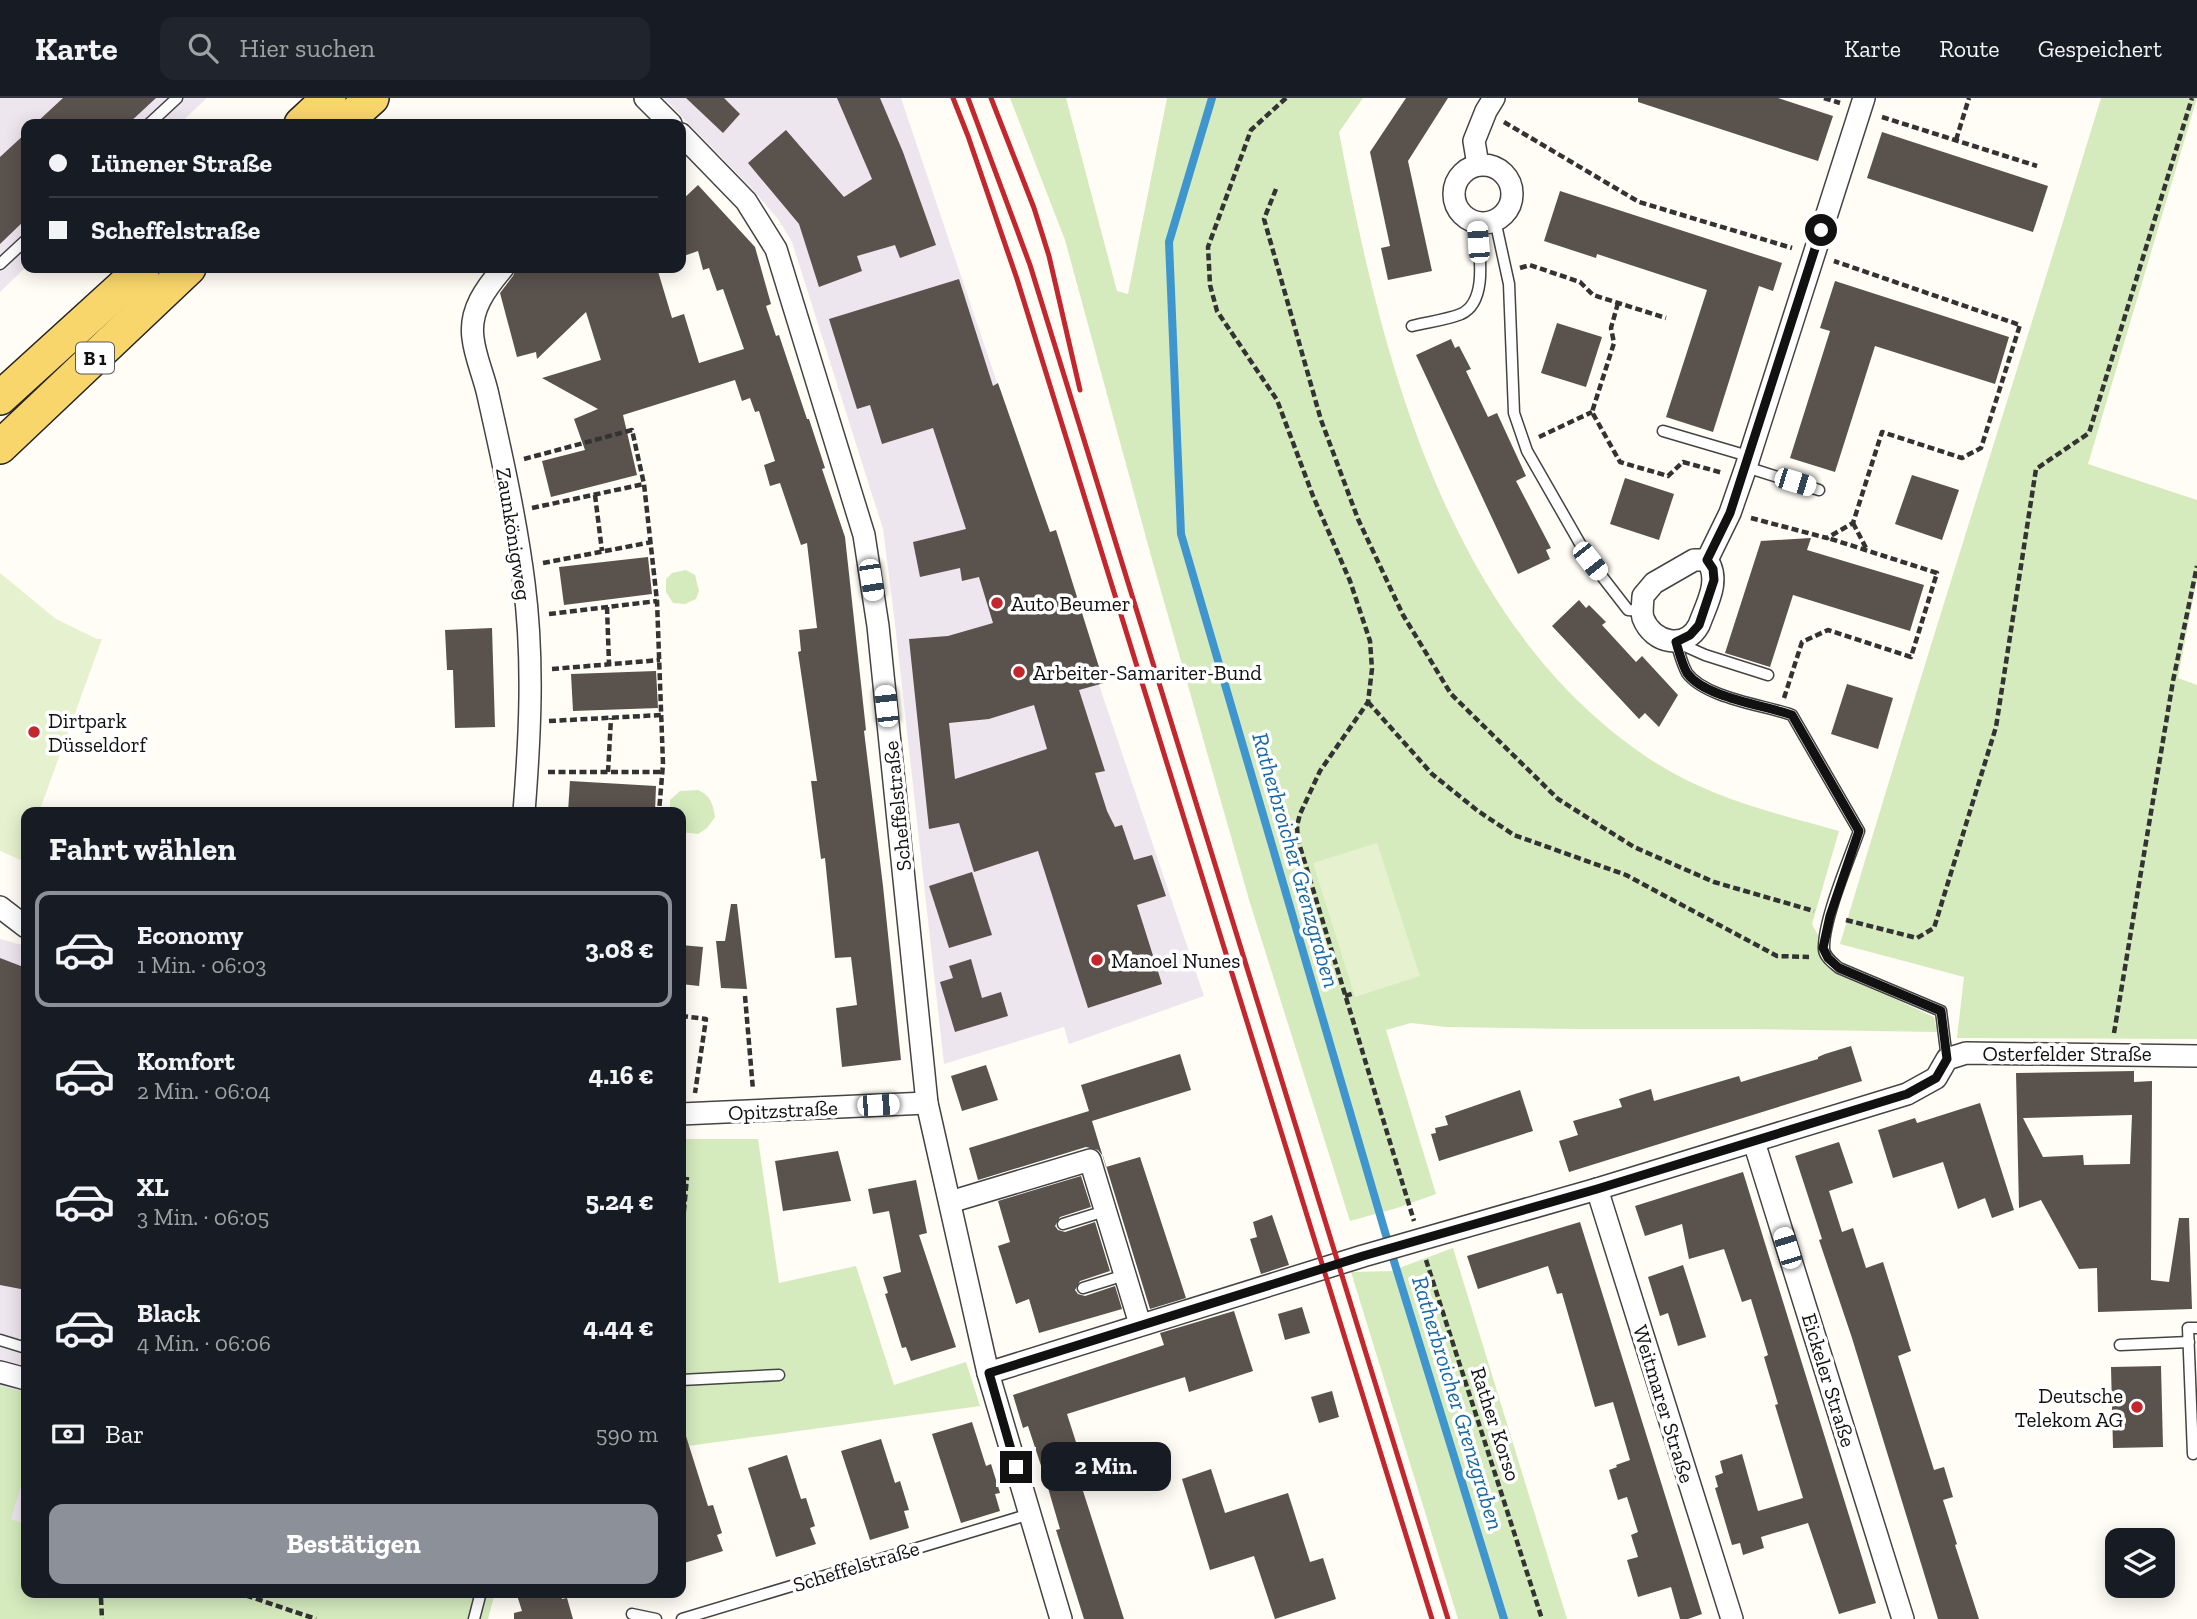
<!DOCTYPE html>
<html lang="de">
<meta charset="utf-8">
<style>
body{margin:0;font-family:"Zilla Slab",serif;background:#20242c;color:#f1f3f6;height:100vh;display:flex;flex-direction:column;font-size:26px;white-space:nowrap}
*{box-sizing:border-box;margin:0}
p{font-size:23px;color:#9ea1a6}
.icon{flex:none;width:38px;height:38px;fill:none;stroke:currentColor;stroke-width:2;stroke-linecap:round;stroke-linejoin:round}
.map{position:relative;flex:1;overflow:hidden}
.details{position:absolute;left:21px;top:709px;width:665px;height:791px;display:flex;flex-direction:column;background:#171b24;border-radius:14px;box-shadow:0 4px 18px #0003}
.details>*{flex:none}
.top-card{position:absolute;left:21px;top:21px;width:665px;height:154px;border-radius:14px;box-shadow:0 4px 18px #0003;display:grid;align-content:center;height:154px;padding:0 28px;background:#171b24}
.tools{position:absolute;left:2105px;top:1430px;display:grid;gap:14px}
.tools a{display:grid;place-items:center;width:70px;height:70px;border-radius:14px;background:#171b24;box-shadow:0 4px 18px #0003;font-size:35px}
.end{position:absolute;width:32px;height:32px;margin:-16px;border:9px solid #111;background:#fff;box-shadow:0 0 0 4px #fff}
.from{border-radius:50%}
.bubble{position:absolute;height:49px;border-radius:14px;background:#171b24;box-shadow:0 4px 18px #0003;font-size:23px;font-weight:700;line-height:49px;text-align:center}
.car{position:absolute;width:21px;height:42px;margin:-21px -10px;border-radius:9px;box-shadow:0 0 5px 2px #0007;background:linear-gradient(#fff 24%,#345 0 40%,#fff 0 76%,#345 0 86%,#fff 0)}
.top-card b{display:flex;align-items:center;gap:24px;height:66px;font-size:26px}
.top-card b+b{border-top:2px solid #363941}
.top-card i{width:18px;height:18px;background:#f1f3f6}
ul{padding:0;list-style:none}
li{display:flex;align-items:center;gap:21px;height:116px;margin:0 14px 10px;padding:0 14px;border:4px solid transparent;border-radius:14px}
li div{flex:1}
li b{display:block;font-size:26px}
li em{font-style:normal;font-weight:700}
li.active{border-color:#8c9099}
li>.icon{width:63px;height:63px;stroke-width:1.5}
h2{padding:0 28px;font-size:32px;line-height:84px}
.pay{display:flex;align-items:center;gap:18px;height:77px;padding:0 28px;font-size:26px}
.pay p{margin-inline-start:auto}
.button{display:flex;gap:14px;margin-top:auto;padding:14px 28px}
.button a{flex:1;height:80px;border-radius:14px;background:#8c9099;color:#fff;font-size:28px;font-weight:700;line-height:80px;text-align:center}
header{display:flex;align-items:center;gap:42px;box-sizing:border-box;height:98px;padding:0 35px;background:#171b24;border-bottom:2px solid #363941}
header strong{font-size:33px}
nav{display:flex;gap:38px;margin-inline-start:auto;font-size:24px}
.search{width:490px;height:63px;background:#20242c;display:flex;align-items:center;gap:18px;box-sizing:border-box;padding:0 24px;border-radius:14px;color:#9ea1a6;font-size:26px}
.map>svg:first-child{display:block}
.industrial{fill:#eee6ef}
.green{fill:#d5ebbd}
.pitch{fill:#e6f2cf}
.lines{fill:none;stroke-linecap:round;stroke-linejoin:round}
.stream{stroke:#3f96cf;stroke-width:8}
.building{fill:#5a524d;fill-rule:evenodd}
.service-casing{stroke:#444;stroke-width:13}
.minor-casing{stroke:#444;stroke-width:24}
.primary-casing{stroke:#222;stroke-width:36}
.path{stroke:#333;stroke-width:4.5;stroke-dasharray:7 3.5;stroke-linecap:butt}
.service{stroke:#fff;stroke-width:10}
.minor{stroke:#fff;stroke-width:21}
.primary{stroke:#f9d66b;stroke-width:33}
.rail{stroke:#c4262e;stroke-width:5}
.route{stroke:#111;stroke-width:9}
.poi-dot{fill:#c4262e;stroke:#fff;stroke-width:2.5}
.labels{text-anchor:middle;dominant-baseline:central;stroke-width:7;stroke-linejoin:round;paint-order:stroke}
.shield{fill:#fff;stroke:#585858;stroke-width:2}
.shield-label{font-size:19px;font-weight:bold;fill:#111}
.street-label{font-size:21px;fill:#111;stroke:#fff}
.poi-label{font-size:21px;fill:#111;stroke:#fff;text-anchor:start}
.water-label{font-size:23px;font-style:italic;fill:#1768a6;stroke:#fff}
</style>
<header>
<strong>Karte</strong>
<div class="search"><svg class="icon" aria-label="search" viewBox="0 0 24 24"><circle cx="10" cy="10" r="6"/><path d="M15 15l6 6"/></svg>Hier suchen</div>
<nav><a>Karte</a><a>Route</a><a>Gespeichert</a></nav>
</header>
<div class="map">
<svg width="2197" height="1521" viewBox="0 0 2197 1521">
<rect width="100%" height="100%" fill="#fffdf5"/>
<g class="industrial">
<path d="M0 0H207L179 26H26V169L0 194Z"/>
<path d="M664 0H901L1204 898 1069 946 1064 929 944 966 895 526 883 431 792 144 778 121 753 92Z"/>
<path d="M0 841 26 848V1426L11 1421 0 1462Z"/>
</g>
<g class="green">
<path d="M1010 0H1066L1117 193 1128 196 1167 0H1363L1339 34C1382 261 1448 532 1656 665 1711 700 1777 716 1839 733L1812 826 1839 875 1934 919 1937 934 1749 931H1578L1446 929 1411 925 1386 932 1436 1096 1397 1110 1350 1123 1250 805 1151 458 1065 142Z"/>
<path d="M2101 0H2197L2088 366 2197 402V480L2178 580 2197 587V941L1957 940 1964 879 1840 846C1924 563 2015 282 2101 0Z"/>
<path d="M686 472 695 477 699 493 696 501 685 506 673 505 666 494V481L672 475Z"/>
<path d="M698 692C711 698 713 706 715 719L707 730 698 736 681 734V714H670V702L680 693Z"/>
<path d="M681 1041H758L779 1185 856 1168 894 1287 966 1264 980 1308 681 1349Z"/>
<path d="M1453 1150 1567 1521H1506L1399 1170Z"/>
<path d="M1394 1173 1501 1521H1458L1351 1174Z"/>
<path d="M0 1288 26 1294V1371L11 1421 26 1426V1494L495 1495 488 1521H0Z"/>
</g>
<g class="pitch">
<path d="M0 475 56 521 97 541H102L39 714H26V748L21 762 0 753Z"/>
<path d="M1377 745 1420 878 1355 899 1313 765Z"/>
</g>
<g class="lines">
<path class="stream" d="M1212 0 1169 144 1181 436 1385 1134 1504 1521"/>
</g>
<g class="building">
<path d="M63 0H156L128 26H35Z"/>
<path d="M686 0H724L740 16 723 35Z"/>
<path d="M837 0H880L903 54 936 147 900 160 895 147 857 158 862 173 819 189 799 126 748 65 786 32 844 99 872 81Z"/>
<path d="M1406 0H1448L1408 63 1432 173 1388 182 1381 150 1390 148 1370 54Z"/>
<path d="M1638 0H1778L1833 18 1818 63 1638 4Z"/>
<path d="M1882 34 2048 88 2033 134 1867 80Z"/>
<path d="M26 35V121L0 146V59Z"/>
<path d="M698 87 755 149 771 206 766 208 776 238 779 237 807 321H809L825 370 822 371 845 439 866 632 864 633 883 788 901 962 842 969 836 910 857 907 851 859 835 860 825 760 821 761 811 683H817L798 554 801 553 799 532 817 530 807 445 801 447 780 385 770 388 764 367 775 363 759 313 755 314 750 300 742 303 735 282 623 317 637 377 551 399 542 363 585 352 574 321 598 311 542 280 601 262 586 214 537 261 536 254 517 259 500 195 513 178 516 170H657L672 220 684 216 699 265 744 251 723 191 717 193 709 170 703 172 698 153 681 159V103Z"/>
<path d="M1560 93 1782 165 1773 193 1759 188 1713 334 1666 319 1707 192 1597 156 1596 160 1544 143Z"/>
<path d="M959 181 993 288 998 285 1050 434 1056 432 1104 585 1079 592 1105 673 1095 675 1107 713 1115 729 1122 727 1134 762 1152 757 1166 798 1137 807 1162 886 1088 910 1038 753 974 774 959 725 929 731 909 541 948 538 993 525 979 479 962 483 960 470 920 479 913 444 966 431 933 330 882 346 870 307 857 311 829 221ZM1034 607 1047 651 955 681 949 625 989 621Z"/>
<path d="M1835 183 2009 239 1995 286 1875 248 1835 374 1790 360 1830 233 1820 230Z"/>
<path d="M1557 225 1602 239 1586 289 1541 275Z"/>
<path d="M1451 241 1455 250 1459 248 1471 271 1466 273 1488 319 1497 315 1526 378 1516 383 1551 450 1546 452 1550 461 1518 476 1416 257Z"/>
<path d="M1912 377 1959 392 1942 442 1895 426Z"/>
<path d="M1625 380 1674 396 1659 442 1610 426Z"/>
<path d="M1811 440 1807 452 1924 487 1910 533 1793 497 1770 569 1725 555 1761 443Z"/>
<path d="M648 459 652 496 564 507 559 469Z"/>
<path d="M1579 502 1586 510 1589 507 1606 524 1602 527 1636 564 1642 558 1678 597 1659 629 1645 615 1639 621 1552 528Z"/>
<path d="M492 530 495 629 455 630 453 572H447L445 532Z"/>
<path d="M656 573 658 610 573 613 571 576Z"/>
<path d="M1847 586 1893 600 1878 651 1831 636Z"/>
<path d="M570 683 656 688 655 714H568Z"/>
<path d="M972 774 992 837 949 850 929 788Z"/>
<path d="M731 806H737L747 891 721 890 716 843H725Z"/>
<path d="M681 847 703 849 699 888 681 886Z"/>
<path d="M0 860 26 870V1192L0 1187Z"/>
<path d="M971 861 982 900 1001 894 1008 918 955 934 940 884 953 880 949 868Z"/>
<path d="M1851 948 1862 983 1569 1074 1559 1043 1578 1037 1573 1023 1622 1009 1619 1001 1651 991 1654 1003 1739 978 1741 984 1818 961V959L1825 956Z"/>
<path d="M1180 956 1191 992 1092 1023 1106 1069 1140 1059 1186 1200 1150 1211 1103 1058 1098 1052 1086 1049 978 1082 969 1050 1089 1013 1081 987Z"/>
<path d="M986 967 998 1002 962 1013 951 978Z"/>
<path d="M2134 973V984L2152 983 2151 1182 2169 1184 2179 1120H2189L2192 1211 2098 1214 2097 1170 2079 1171 2041 1102 2019 1110 2016 975ZM2132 1017 2130 1066 2084 1067 2083 1057 2043 1059 2023 1020Z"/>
<path d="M1520 992 1533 1033 1439 1063 1431 1036 1436 1035 1435 1030 1448 1027 1445 1018Z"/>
<path d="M1980 1005 2014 1112 1992 1120 1985 1100 1958 1111 1943 1064 1893 1080 1878 1032 1915 1020 1917 1025Z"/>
<path d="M1839 1044 1853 1085 1829 1093 1842 1134 1853 1130 1866 1170 1883 1164 1911 1253 1898 1258 1934 1372 1944 1369 1953 1399 1943 1402 1957 1446 1955 1447 1979 1521H1938L1852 1240 1819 1142 1822 1141 1795 1058Z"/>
<path d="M838 1053 851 1103 783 1113 775 1063Z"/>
<path d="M1743 1074 1876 1505 1839 1516 1808 1425 1761 1439 1764 1450 1743 1457 1740 1445 1732 1447 1715 1390 1718 1389 1715 1378 1723 1375 1720 1363 1742 1356 1758 1413 1803 1400 1775 1307 1778 1306 1764 1259 1768 1257 1751 1201 1742 1204 1724 1151 1689 1161 1682 1126 1645 1138 1635 1108Z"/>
<path d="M1081 1078 1091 1109 1060 1119 1055 1128 1058 1132 1065 1134 1095 1124 1110 1173 1080 1183 1075 1192 1078 1196 1085 1198 1115 1188 1122 1211 1039 1235 1029 1201 1016 1206 998 1148 1010 1144 998 1103Z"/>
<path d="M916 1082 927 1135 919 1137 956 1249 911 1263 906 1249 902 1250 885 1196 888 1195 883 1179 901 1174 889 1113 873 1116 868 1091Z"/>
<path d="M1272 1117 1289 1167 1261 1176 1250 1141 1257 1139 1253 1124Z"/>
<path d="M1580 1124 1702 1516 1688 1521H1680L1671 1489 1638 1499 1627 1462 1638 1459 1631 1437 1638 1434 1627 1399 1618 1402 1609 1372 1617 1369 1616 1367 1630 1362 1613 1304 1595 1309 1562 1195 1557 1196 1548 1168 1478 1191 1467 1158Z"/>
<path d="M1683 1167 1706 1239 1678 1248 1668 1215 1660 1218 1648 1179Z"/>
<path d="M1302 1209 1310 1235 1285 1242 1278 1216Z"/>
<path d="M1234 1213 1253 1273 1189 1294 1185 1279 1067 1316 1091 1391 1083 1393 1124 1521H1084L1056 1432 1060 1431 1046 1383 1028 1328 1023 1330 1013 1297 1164 1247 1160 1235Z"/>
<path d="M2161 1268 2163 1349 2113 1350 2111 1269Z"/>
<path d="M1332 1293 1339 1319 1319 1325 1311 1299Z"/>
<path d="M972 1324 986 1368 991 1366 1000 1395 995 1396 1000 1413 961 1425 932 1336Z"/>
<path d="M685 1335 708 1408 713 1407 722 1435 717 1437 723 1453 681 1466V1336Z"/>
<path d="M881 1341 895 1385 900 1383 909 1412 904 1413 909 1430 870 1442 841 1353Z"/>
<path d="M787 1357 801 1401 806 1400 815 1428 810 1430 816 1446 776 1459 748 1370Z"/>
<path d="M1211 1371 1225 1415 1288 1395 1310 1464 1323 1460 1336 1501 1275 1521 1254 1458 1210 1472 1182 1381Z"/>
<path d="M516 1494H560L562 1501 567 1500 573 1521H514V1515L522 1513Z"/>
</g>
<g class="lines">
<g class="service-casing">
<g id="service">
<path d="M149 26 177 0"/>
<path d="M1495 122 1509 186 1514 315 1527 353 1590 463 1628 512 1642 513"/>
<path d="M0 166 26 142"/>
<path d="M1412 228C1428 224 1446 222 1461 216 1490 203 1478 149 1477 124"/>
<path d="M1663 333 1748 358"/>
<path d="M1746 369 1819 392"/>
<path d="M1768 577 1705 557 1676 544C1679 554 1682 566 1687 575 1705 600 1764 607 1792 617L1859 733C1849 762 1824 820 1824 849 1823 858 1832 864 1839 870L1941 913 1947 961"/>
<path d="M1063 1126 1105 1113"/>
<path d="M1083 1190 1125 1177"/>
<path d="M0 1242 26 1250"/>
<path d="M2120 1247 2189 1244"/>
<path d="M681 1282 779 1277"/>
<path d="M2193 1356 2188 1230H2197"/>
<path d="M632 1516 656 1521"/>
<path d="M474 1521 481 1494"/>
<path d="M682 1521 1030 1416"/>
</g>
</g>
<g class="minor-casing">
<g id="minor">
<path d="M645 0 671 26"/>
<path d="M681 36 746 103 776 151 864 437 878 528 927 1005 988 1275 1061 1521"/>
<path d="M1478 67 1474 43 1486 13 1494 0"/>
<circle cx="1483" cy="96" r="29"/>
<path d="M503 170C486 190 469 212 473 240 475 259 484 278 488 297 502 359 516 422 524 485 534 562 530 638 524 714"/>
<path d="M1694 462H1707C1721 482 1707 505 1699 527 1686 552 1653 546 1643 520 1641 513 1643 505 1643 498L1654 485Z"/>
<path d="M1707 462 1730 415 1746 369 1864 0"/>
<path d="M0 809 26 829"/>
<path d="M681 1016 927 1005"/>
<path d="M1754 1044 1903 1521"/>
<path d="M1597 1091 1732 1521"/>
<path d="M950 1104 1090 1062 1140 1226"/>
<path d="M0 1274 26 1281"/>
<path d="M988 1275 1363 1158 1597 1091 1907 996 1936 980 1947 961 1966 955 2197 958"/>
</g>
</g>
<g class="primary-casing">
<g id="primary">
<path d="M301 26 329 0"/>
<path d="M343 26 372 0"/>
<path d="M0 300 143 170"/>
<path d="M0 349 189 170"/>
</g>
</g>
<g class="path">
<path d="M1286 0 1251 32 1208 149 1210 187 1217 213 1277 302 1313 398 1350 483 1370 543 1372 571 1368 604 1320 673 1300 716 1297 728 1298 742 1414 1123"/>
<path d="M1824 0 1840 5"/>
<path d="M1882 19 2037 68"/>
<path d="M1504 24 1639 104 1792 150"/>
<path d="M1956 42 1969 0"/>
<path d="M1276 91 1264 121 1321 322 1358 421 1403 517 1451 596 1558 701 1634 749 1714 784 1814 813"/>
<path d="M1520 170 1530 167 1580 184 1593 197 1666 220"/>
<path d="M1618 205 1611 230 1614 245 1592 314 1620 364 1668 378 1683 364 1723 375"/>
<path d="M1539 339 1592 314"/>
<path d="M524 361 632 332 644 386 657 503 663 666 659 714"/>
<path d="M595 397 602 453"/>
<path d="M532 410 644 386"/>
<path d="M1751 420 1827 440 1853 425 1882 334 1962 360 1981 350 2020 227 1834 163"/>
<path d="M1853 425 1867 452"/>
<path d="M543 465 652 444"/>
<path d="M607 509 609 566"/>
<path d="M549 516 657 503"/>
<path d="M552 571 660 562"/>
<path d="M1784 600 1802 544 1828 532 1911 559 1937 475 1828 440"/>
<path d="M1368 604 1432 676 1478 713 1514 737 1626 777 1777 858 1809 859"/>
<path d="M549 623 662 617"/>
<path d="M548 674H663"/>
<path d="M608 674 611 620"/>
<path d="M1846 822 1917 840 1934 830 1996 629 2036 371 2089 335 2192 0"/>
<path d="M745 898 753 992"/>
<path d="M1345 898 1354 895"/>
<path d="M681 918 706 921 695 995"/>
<path d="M2114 935 2173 583 2197 468"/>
<path d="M681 1145 687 1079"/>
<path d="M1426 1162 1542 1521"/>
<path d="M236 1494 316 1521"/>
<path d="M101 1500 102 1521"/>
</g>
<use href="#service" class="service"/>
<use href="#minor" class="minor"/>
<use href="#primary" class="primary"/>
<g class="rail">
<path d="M953 0 968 38 1017 181 1432 1521"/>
<path d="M968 0 1030 167 1448 1521"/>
<path d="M991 0 1034 110 1049 158 1080 292"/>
</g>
</g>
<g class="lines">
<path class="route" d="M1016 1369 989 1275 1363 1158 1597 1091 1907 996 1936 980 1947 961 1941 913 1839 870 1828 860 1823 850 1830 818 1859 733 1792 617C1764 607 1705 600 1687 575 1682 566 1679 554 1676 544L1690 537 1699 527 1714 482 1713 471 1707 462 1730 415 1821 132"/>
</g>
<g class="poi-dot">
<circle cx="997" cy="505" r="7"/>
<circle cx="1019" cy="574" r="7"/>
<circle cx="34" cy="634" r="7"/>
<circle cx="1097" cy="862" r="7"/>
<circle cx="2137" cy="1309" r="7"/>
</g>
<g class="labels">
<rect class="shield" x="76" y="244.5" width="38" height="31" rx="5"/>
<g class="shield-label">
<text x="95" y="260">B 1</text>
</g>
<g class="street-label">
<text transform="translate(514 436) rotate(81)">Zaunkönigweg</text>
<text transform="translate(897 708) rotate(-96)">Scheffelstraße</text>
<text x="2067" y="955">Osterfelder Straße</text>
<text transform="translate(783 1012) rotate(-3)">Opitzstraße</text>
<text transform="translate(1829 1282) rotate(73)">Eickeler Straße</text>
<text transform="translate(1664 1306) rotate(73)">Weitmarer Straße</text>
<text transform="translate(1496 1326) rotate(72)">Rather Korso</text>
<text transform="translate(856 1468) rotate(-17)">Scheffelstraße</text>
</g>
<g class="poi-label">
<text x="1011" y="505">Auto Beumer</text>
<text x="1033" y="574">Arbeiter-Samariter-Bund</text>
<text x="48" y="622">Dirtpark<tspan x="48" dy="24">Düsseldorf</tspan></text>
<text x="1111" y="862">Manoel Nunes</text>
<text x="2123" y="1297" text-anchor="end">Deutsche<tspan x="2123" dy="24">Telekom AG</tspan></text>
</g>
<g class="water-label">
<text transform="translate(1296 762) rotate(74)">Ratherbroicher Grenzgraben</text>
<text transform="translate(1458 1305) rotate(73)">Ratherbroicher Grenzgraben</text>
</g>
</g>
</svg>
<div class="tools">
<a><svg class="icon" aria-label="layers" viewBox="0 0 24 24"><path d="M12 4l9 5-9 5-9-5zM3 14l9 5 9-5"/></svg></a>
</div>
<i class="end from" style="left:1821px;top:132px"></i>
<i class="end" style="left:1016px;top:1369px"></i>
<div class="bubble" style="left:1041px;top:1344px;width:130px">2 Min.</div>
<i class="car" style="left:1478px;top:144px;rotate:356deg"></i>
<i class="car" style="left:1795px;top:384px;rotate:107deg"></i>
<i class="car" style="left:1590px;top:463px;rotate:142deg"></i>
<i class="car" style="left:871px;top:482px;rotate:171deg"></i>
<i class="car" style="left:886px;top:608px;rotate:354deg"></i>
<i class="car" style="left:878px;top:1007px;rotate:87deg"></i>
<i class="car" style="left:1787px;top:1150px;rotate:343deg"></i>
<div class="top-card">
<b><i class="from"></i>Lünener Straße</b>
<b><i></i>Scheffelstraße</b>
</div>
<section class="details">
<h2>Fahrt wählen</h2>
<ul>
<li class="active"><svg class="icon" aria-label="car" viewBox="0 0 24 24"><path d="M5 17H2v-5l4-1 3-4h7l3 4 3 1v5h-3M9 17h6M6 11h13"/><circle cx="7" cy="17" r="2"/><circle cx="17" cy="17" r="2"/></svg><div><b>Economy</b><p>1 Min. · 06:03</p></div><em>3.08 €</em></li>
<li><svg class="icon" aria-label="car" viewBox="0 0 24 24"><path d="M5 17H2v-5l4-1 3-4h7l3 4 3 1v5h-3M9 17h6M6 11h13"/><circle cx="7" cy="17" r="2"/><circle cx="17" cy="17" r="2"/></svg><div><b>Komfort</b><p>2 Min. · 06:04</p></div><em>4.16 €</em></li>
<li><svg class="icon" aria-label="car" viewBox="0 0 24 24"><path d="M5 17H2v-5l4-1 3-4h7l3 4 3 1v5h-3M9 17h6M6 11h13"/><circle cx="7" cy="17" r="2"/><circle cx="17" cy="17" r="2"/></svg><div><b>XL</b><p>3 Min. · 06:05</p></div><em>5.24 €</em></li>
<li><svg class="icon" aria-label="car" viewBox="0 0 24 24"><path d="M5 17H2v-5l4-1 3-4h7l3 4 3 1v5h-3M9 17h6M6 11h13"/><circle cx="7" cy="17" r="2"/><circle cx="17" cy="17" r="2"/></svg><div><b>Black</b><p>4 Min. · 06:06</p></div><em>4.44 €</em></li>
</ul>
<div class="pay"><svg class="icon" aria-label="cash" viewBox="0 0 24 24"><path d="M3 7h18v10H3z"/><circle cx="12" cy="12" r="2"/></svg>Bar<p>590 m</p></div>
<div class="button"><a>Bestätigen</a></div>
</section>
</div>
